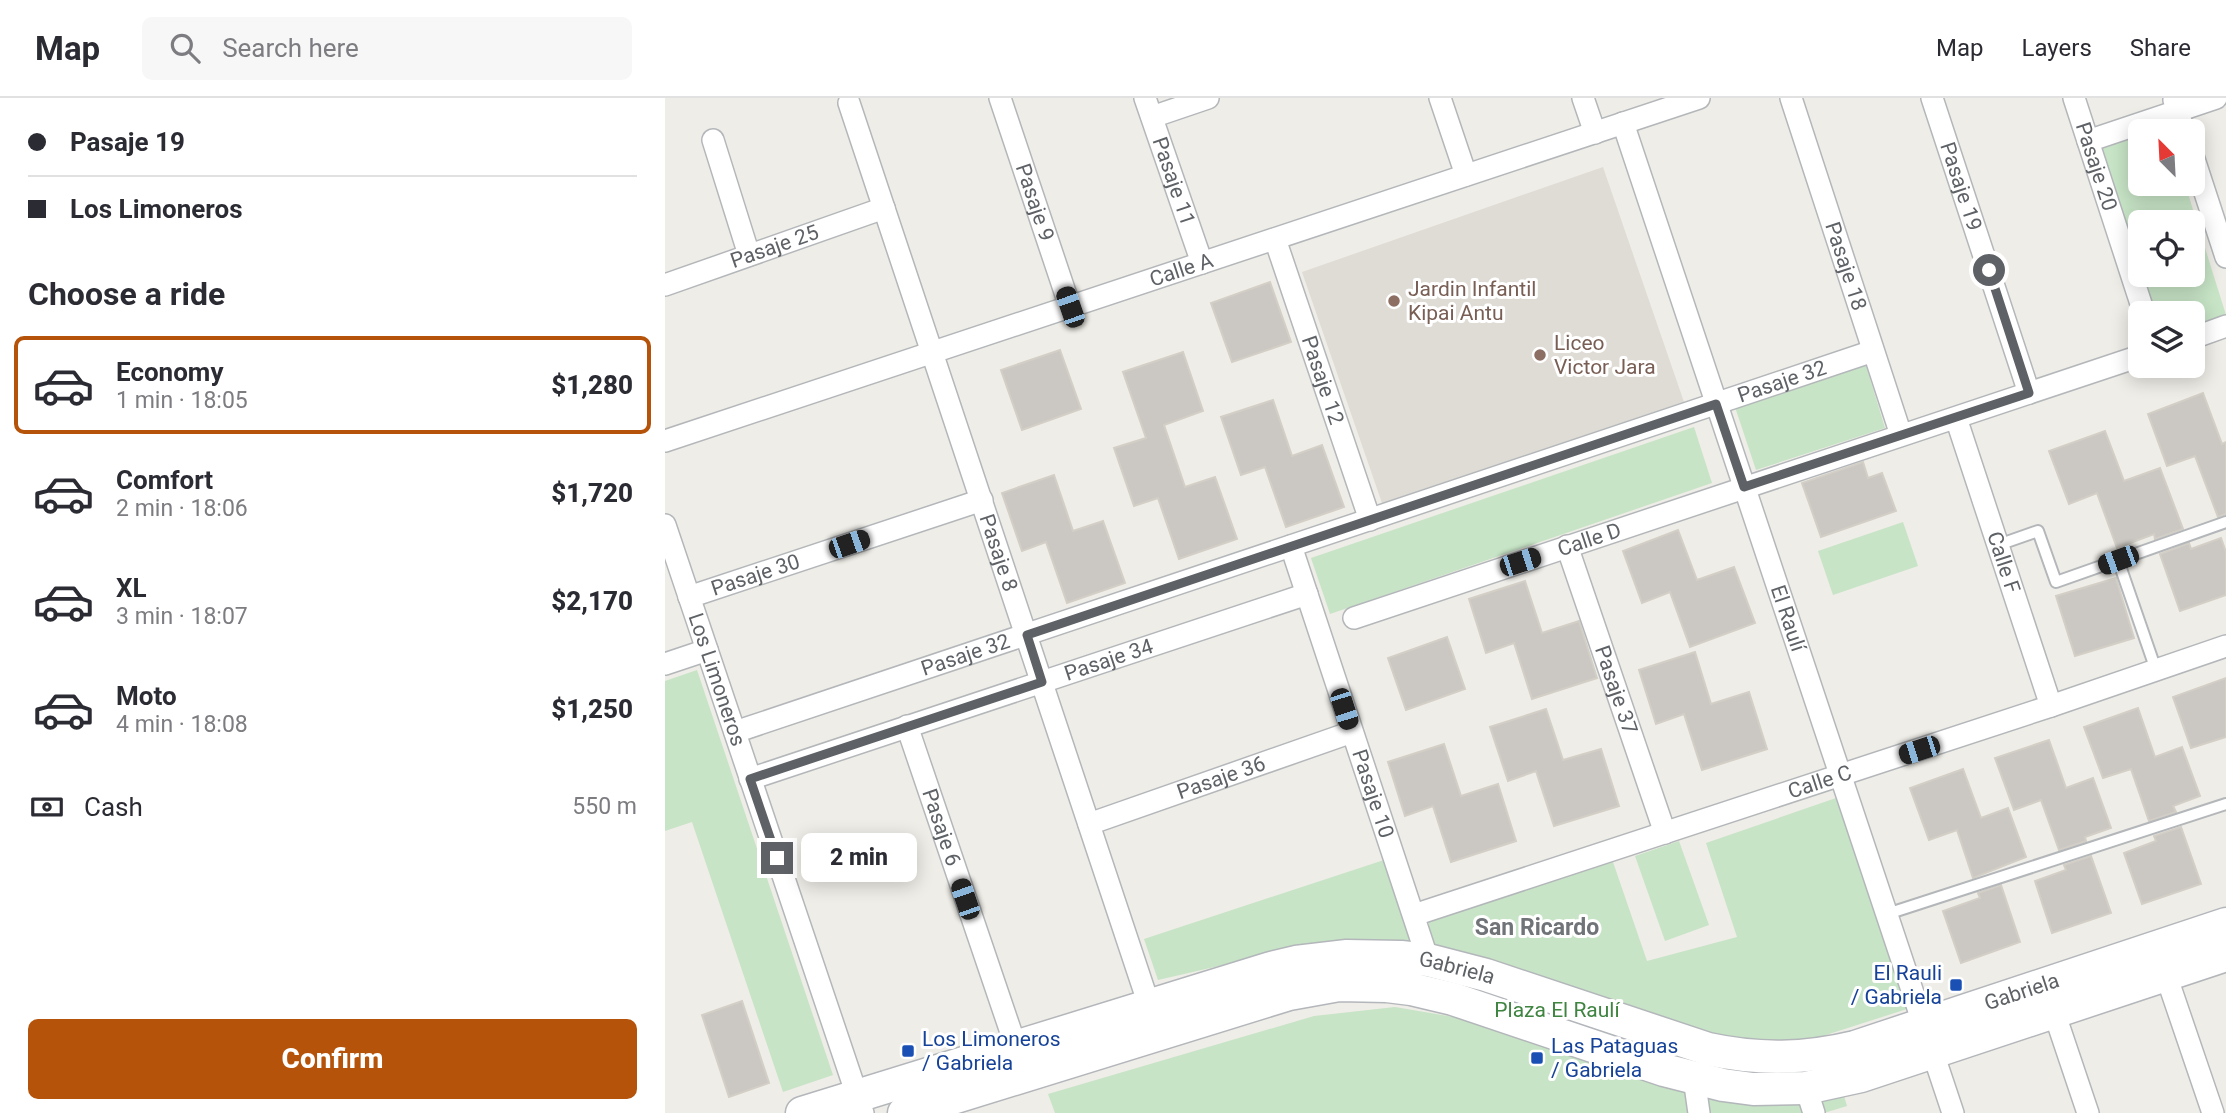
<!DOCTYPE html>
<meta charset="utf-8">
<style>
body{margin:0;font-family:Roboto,sans-serif;background:#f7f7f7;color:#2b2b33;height:100vh;display:flex;flex-direction:column;font-size:26px;white-space:nowrap}
*{box-sizing:border-box;margin:0}
p{font-size:23px;color:#7c7c81}
.icon{flex:none;width:38px;height:38px;fill:none;stroke:currentColor;stroke-width:2;stroke-linecap:round;stroke-linejoin:round}
.map{position:relative;flex:1;overflow:hidden}
.side{display:flex;flex-direction:column;background:#fff;width:665px}
.side>*{flex:none}
.hud{display:grid;align-content:center;height:154px;padding:0 28px;background:#fff}
.needle{width:46px;rotate:336deg}
.controls{position:absolute;left:1463px;top:21px;display:grid;gap:14px}
.controls a{display:grid;place-items:center;width:77px;height:77px;border-radius:10px;background:#fff;box-shadow:0 4px 18px #0003;font-size:35px}
.end{position:absolute;width:32px;height:32px;margin:-16px;border:9px solid #5e6266;background:#fff;box-shadow:0 0 0 4px #fff}
.from{border-radius:50%}
.bubble{position:absolute;height:49px;border-radius:10px;background:#fff;box-shadow:0 4px 18px #0003;font-size:23px;font-weight:800;line-height:49px;text-align:center}
.car{position:absolute;width:21px;height:42px;margin:-21px -10px;border-radius:9px;box-shadow:0 0 5px 2px #0007;background:linear-gradient(#222 24%,#8ab4d8 0 40%,#222 0 76%,#8ab4d8 0 86%,#222 0)}
.hud b{display:flex;align-items:center;gap:24px;height:66px;font-size:26px}
.hud b+b{border-top:2px solid #e1e1e2}
.hud i{width:18px;height:18px;background:#2b2b33}
ul{padding:0;list-style:none}
li{display:flex;align-items:center;gap:21px;height:98px;margin:0 14px 10px;padding:0 14px;border:4px solid transparent;border-radius:10px}
li div{flex:1}
li b{display:block;font-size:26px}
li em{font-style:normal;font-weight:800}
li.active{border-color:#b45309}
li>.icon{width:63px;height:63px;stroke-width:1.5}
h2{padding:0 28px;font-size:32px;line-height:84px}
.pay{display:flex;align-items:center;gap:18px;height:77px;padding:0 28px;font-size:26px}
.pay p{margin-inline-start:auto}
.cta{display:flex;gap:14px;margin-top:auto;padding:14px 28px}
.cta a{flex:1;height:80px;border-radius:10px;background:#b45309;color:#fff;font-size:28px;font-weight:800;line-height:80px;text-align:center}
header{display:flex;align-items:center;gap:42px;box-sizing:border-box;height:98px;padding:0 35px;background:#fff;border-bottom:2px solid #e1e1e2}
header strong{font-size:33px}
nav{display:flex;gap:38px;margin-inline-start:auto;font-size:24px}
.search{width:490px;height:63px;background:#f7f7f7;display:flex;align-items:center;gap:18px;box-sizing:border-box;padding:0 24px;border-radius:10px;color:#7c7c81;font-size:26px}
main{display:flex;flex:1;min-height:0}
.map>svg:first-child{display:block}
.education{fill:#dfdcd5}
.green{fill:#c7e4c6;fill-rule:evenodd}
.building{fill:#cbc8c4;stroke:#d3cfc6;stroke-width:2}
.lines{fill:none;stroke-linecap:round;stroke-linejoin:round}
.lane-casing{stroke:#b4b7ba;stroke-width:14}
.street-casing{stroke:#b4b7ba;stroke-width:24}
.secondary-casing{stroke:#b3b6ba;stroke-width:35}
.lane{stroke:#fff;stroke-width:10}
.street{stroke:#fff;stroke-width:21}
.secondary{stroke:#fff;stroke-width:32}
.route{stroke:#5e6266;stroke-width:9}
.education-dot{fill:#8d6e63;stroke:#fff;stroke-width:2.5}
.transit-dot{fill:#1a4fb4;stroke:#fff;stroke-width:2.5}
.labels{text-anchor:middle;dominant-baseline:central;stroke-width:6;stroke-linejoin:round;paint-order:stroke}
.street-label{font-size:21px;fill:#5e6266;stroke:#fff}
.education-label{font-size:21px;fill:#785e54;stroke:#fff;text-anchor:start}
.transit-label{font-size:21px;fill:#164399;stroke:#fff;text-anchor:start}
.park-label{font-size:21px;fill:#3f8440;stroke:#fff}
.neighbourhood-label{font-size:23px;font-weight:bold;fill:#707478;stroke:#fff}
</style>
<header>
<strong>Map</strong>
<div class="search"><svg class="icon" aria-label="search" viewBox="0 0 24 24"><circle cx="10" cy="10" r="6"/><path d="M15 15l6 6"/></svg>Search here</div>
<nav><a>Map</a><a>Layers</a><a>Share</a></nav>
</header>
<main>
<section class="side">
<div class="hud">
<b><i class="from"></i>Pasaje 19</b>
<b><i></i>Los Limoneros</b>
</div>
<h2>Choose a ride</h2>
<ul>
<li class="active"><svg class="icon" aria-label="car" viewBox="0 0 24 24"><path d="M5 17H2v-5l4-1 3-4h7l3 4 3 1v5h-3M9 17h6M6 11h13"/><circle cx="7" cy="17" r="2"/><circle cx="17" cy="17" r="2"/></svg><div><b>Economy</b><p>1 min · 18:05</p></div><em>$1,280</em></li>
<li><svg class="icon" aria-label="car" viewBox="0 0 24 24"><path d="M5 17H2v-5l4-1 3-4h7l3 4 3 1v5h-3M9 17h6M6 11h13"/><circle cx="7" cy="17" r="2"/><circle cx="17" cy="17" r="2"/></svg><div><b>Comfort</b><p>2 min · 18:06</p></div><em>$1,720</em></li>
<li><svg class="icon" aria-label="car" viewBox="0 0 24 24"><path d="M5 17H2v-5l4-1 3-4h7l3 4 3 1v5h-3M9 17h6M6 11h13"/><circle cx="7" cy="17" r="2"/><circle cx="17" cy="17" r="2"/></svg><div><b>XL</b><p>3 min · 18:07</p></div><em>$2,170</em></li>
<li><svg class="icon" aria-label="car" viewBox="0 0 24 24"><path d="M5 17H2v-5l4-1 3-4h7l3 4 3 1v5h-3M9 17h6M6 11h13"/><circle cx="7" cy="17" r="2"/><circle cx="17" cy="17" r="2"/></svg><div><b>Moto</b><p>4 min · 18:08</p></div><em>$1,250</em></li>
</ul>
<div class="pay"><svg class="icon" aria-label="cash" viewBox="0 0 24 24"><path d="M3 7h18v10H3z"/><circle cx="12" cy="12" r="2"/></svg>Cash<p>550 m</p></div>
<div class="cta"><a>Confirm</a></div>
</section>
<div class="map">
<svg width="1561" height="1015" viewBox="0 0 1561 1015">
<rect width="100%" height="100%" fill="#efede7"/>
<path class="education" d="M938 69 1019 304 718 408 637 174Z"/>
<g class="green">
<path d="M1475 34V86H1520L1561 217 1528 228V215H1487L1433 48ZM1475 124H1528V177H1475Z"/>
<path d="M1200 264 1220 330 1091 372 1069 306Z"/>
<path d="M1029 329 1047 385 665 516 646 460Z"/>
<path d="M1238 424 1253 468 1168 497 1153 453Z"/>
<path d="M32 572 168 977 118 994 27 724 0 733V583Z"/>
<path d="M1171 700 1242 911 1161 937 1182 1008 1159 1015H390L383 996 649 918 730 909 789 919 764 830V821L948 764 982 863 1072 839 1041 745Z"/>
<path d="M1014 743 1044 827 1000 843 970 758Z"/>
<path d="M719 762 749 848 703 841 627 851 493 882 479 841Z"/>
</g>
<g class="building">
<path d="M605 184 626 244 567 264 546 205Z"/>
<path d="M395 252 416 311 357 332 336 272Z"/>
<path d="M518 254 538 313 499 327 520 389 550 379 572 441 514 461 493 400 469 408 449 350 481 340 458 274Z"/>
<path d="M1538 295 1557 346 1561 344V416L1553 419 1530 358 1502 368 1483 316Z"/>
<path d="M608 302 627 358 657 347 679 409 621 429 600 369 576 377 556 319Z"/>
<path d="M1440 333 1459 383 1495 370 1518 431 1490 441 1489 436 1452 450 1432 395 1404 406 1384 353Z"/>
<path d="M1198 364 1203 380 1217 375 1231 413 1156 439 1137 385Z"/>
<path d="M389 377 408 433 438 423 460 485 402 505 381 444 357 453 337 395Z"/>
<path d="M1013 432 1032 482 1069 469 1090 525 1025 549 1005 494 977 505 958 453Z"/>
<path d="M1556 440 1561 454V497L1515 513 1495 456 1524 445 1526 451Z"/>
<path d="M1451 480 1469 540 1410 558 1391 498Z"/>
<path d="M860 483 877 535 914 523 932 580 867 601 849 545 821 555 804 501Z"/>
<path d="M782 539 800 591 741 612 723 560Z"/>
<path d="M1030 554 1046 606 1084 594 1102 651 1037 672 1019 616 991 626 974 572Z"/>
<path d="M1561 580V639L1526 650 1508 599Z"/>
<path d="M1473 610 1490 659 1517 649 1535 698 1508 708 1511 714 1484 723 1466 671 1438 680 1419 629Z"/>
<path d="M881 611 898 662 936 651 954 708 889 728 871 673 843 683 825 629Z"/>
<path d="M1384 642 1401 690 1428 680 1446 730 1420 739 1421 743 1394 752 1376 702 1349 712 1330 660Z"/>
<path d="M779 646 796 698 833 686 851 743 786 764 768 708 740 718 723 664Z"/>
<path d="M1298 671 1316 720 1343 710 1361 759 1308 780 1292 732 1264 742 1245 690Z"/>
<path d="M1516 729 1536 786 1477 806 1459 755 1491 743 1489 738Z"/>
<path d="M1426 758 1446 815 1387 835 1370 783 1401 772 1399 767Z"/>
<path d="M1336 787 1355 844 1296 865 1278 813 1315 800 1313 795Z"/>
<path d="M77 903 104 985 64 999 37 917Z"/>
</g>
<g class="lines">
<g class="lane-casing">
<g id="lane">
<path d="M1333 447 1373 433 1391 484 1561 424"/>
<path d="M1453 462 1491 572"/>
<path d="M1222 816 1561 706"/>
</g>
</g>
<g class="street-casing">
<g id="street">
<path id="s1" d="M335 0 405 209"/>
<path id="s2" d="M480 0 537 165"/>
<path d="M775 0 801 77"/>
<path d="M918 0 930 35"/>
<path id="s3" d="M1126 0 1236 337"/>
<path id="s4" d="M1267 0 1364 295"/>
<path id="s5" d="M1409 0 1479 215"/>
<path d="M1509 2 1519 33"/>
<path id="s6" d="M184 5 484 907"/>
<path d="M487 19 543 0"/>
<path id="s7" d="M958 25 1288 1015"/>
<path d="M48 42 84 157"/>
<path d="M1423 43 1551 0"/>
<path d="M1528 58 1561 159"/>
<path id="s8" d="M610 141 705 422"/>
<path id="s9" d="M0 187 219 110"/>
<path d="M1528 240 1561 228"/>
<path id="s10" d="M1291 320 1386 608"/>
<path id="s11" d="M0 343 1034 0"/>
<path id="s12" d="M0 427 198 1015"/>
<path id="s13" d="M626 448 763 862"/>
<path id="s14" d="M902 448 1000 735"/>
<path id="s15" d="M24 499 317 402"/>
<path id="s16" d="M689 520 1475 258"/>
<path d="M0 566 42 552"/>
<path id="s17" d="M242 628 351 949"/>
<path id="s18" d="M70 634 1208 253"/>
<path id="s19" d="M85 681 642 496"/>
<path id="s20" d="M424 726 687 634"/>
<path id="s21" d="M749 817 1386 608 1561 548"/>
<path d="M1501 877 1548 1015"/>
<path d="M1389 914 1423 1015"/>
<path d="M1029 980 1034 1015"/>
<path d="M1141 990 1149 1015"/>
</g>
</g>
<g class="secondary-casing">
<g id="secondary">
<path id="s22" d="M137 1015 606 870 631 864 682 858 736 859 763 862 821 877 1043 951C1094 962 1140 961 1190 949L1561 826"/>
<path d="M239 1015 624 896 674 887 722 888 746 891 788 901 999 972 1058 987 1088 991 1141 990 1196 978 1561 857"/>
</g>
</g>
<use href="#lane" class="lane"/>
<use href="#street" class="street"/>
<use href="#secondary" class="secondary"/>
</g>
<g class="lines">
<path class="route" d="M112 760 85 681 377 584 362 537 1051 306 1079 389 1364 295 1324 172"/>
</g>
<g class="education-dot">
<circle cx="729" cy="203" r="7"/>
<circle cx="875" cy="257" r="7"/>
</g>
<g class="transit-dot">
<rect x="1284" y="880" width="14" height="14" rx="3.5"/>
<rect x="236" y="946" width="14" height="14" rx="3.5"/>
<rect x="865" y="953" width="14" height="14" rx="3.5"/>
</g>
<g class="labels">
<g class="street-label">
<text stroke="none"><textPath href="#s5" startOffset="72">Pasaje 20</textPath></text>
<text stroke="none"><textPath href="#s2" startOffset="88">Pasaje 11</textPath></text>
<text stroke="none"><textPath href="#s4" startOffset="93">Pasaje 19</textPath></text>
<text stroke="none"><textPath href="#s1" startOffset="110">Pasaje 9</textPath></text>
<text stroke="none"><textPath href="#s9" startOffset="116">Pasaje 25</textPath></text>
<text stroke="none"><textPath href="#s3" startOffset="177">Pasaje 18</textPath></text>
<text stroke="none"><textPath href="#s11" startOffset="544">Calle A</textPath></text>
<text stroke="none"><textPath href="#s8" startOffset="149">Pasaje 12</textPath></text>
<text stroke="none"><textPath href="#s18" startOffset="1104">Pasaje 32</textPath></text>
<text stroke="none"><textPath href="#s16" startOffset="248">Calle D</textPath></text>
<text stroke="none"><textPath href="#s6" startOffset="474">Pasaje 8</textPath></text>
<text stroke="none"><textPath href="#s10" startOffset="152">Calle F</textPath></text>
<text stroke="none"><textPath href="#s15" startOffset="70">Pasaje 30</textPath></text>
<text stroke="none"><textPath href="#s7" startOffset="522">El Raulí</textPath></text>
<text stroke="none"><textPath href="#s18" startOffset="243">Pasaje 32</textPath></text>
<text stroke="none"><textPath href="#s19" startOffset="378">Pasaje 34</textPath></text>
<text stroke="none"><textPath href="#s12" startOffset="163">Los Limoneros</textPath></text>
<text stroke="none"><textPath href="#s14" startOffset="152">Pasaje 37</textPath></text>
<text stroke="none"><textPath href="#s20" startOffset="140">Pasaje 36</textPath></text>
<text stroke="none"><textPath href="#s21" startOffset="427">Calle C</textPath></text>
<text stroke="none"><textPath href="#s13" startOffset="261">Pasaje 10</textPath></text>
<text stroke="none"><textPath href="#s17" startOffset="107">Pasaje 6</textPath></text>
<text stroke="none"><textPath href="#s22" startOffset="679">Gabriela</textPath></text>
<text stroke="none"><textPath href="#s22" startOffset="1267">Gabriela</textPath></text>
</g>
<g class="education-label">
<text x="743" y="191">Jardin Infantil<tspan x="743" dy="24">Kipai Antu</tspan></text>
<text x="889" y="245">Liceo<tspan x="889" dy="24">Victor Jara</tspan></text>
</g>
<g class="transit-label">
<text x="1277" y="875" text-anchor="end">El Rauli<tspan x="1277" dy="24">/ Gabriela</tspan></text>
<text x="257" y="941">Los Limoneros<tspan x="257" dy="24">/ Gabriela</tspan></text>
<text x="886" y="948">Las Pataguas<tspan x="886" dy="24">/ Gabriela</tspan></text>
</g>
<g class="park-label">
<text x="892" y="912">Plaza El Raulí</text>
</g>
<g class="neighbourhood-label">
<text x="872" y="829">San Ricardo</text>
</g>
</g>
</svg>
<div class="controls">
<a><svg class="needle" viewBox="-14 -14 28 28"><path d="M0-13l5 13h-10z" fill="#e53935"/><path d="M0 13l5-13h-10z" fill="#7c7c81"/></svg></a>
<a><svg class="icon" aria-label="locate" viewBox="0 0 24 24"><circle cx="12" cy="12" r="6"/><path d="M12 2v4M12 18v4M2 12h4M18 12h4"/></svg></a>
<a><svg class="icon" aria-label="layers" viewBox="0 0 24 24"><path d="M12 4l9 5-9 5-9-5zM3 14l9 5 9-5"/></svg></a>
</div>
<i class="end from" style="left:1324px;top:172px"></i>
<i class="end" style="left:112px;top:760px"></i>
<div class="bubble" style="left:136px;top:735px;width:116px">2 min</div>
<i class="car" style="left:405px;top:209px;rotate:341deg"></i>
<i class="car" style="left:184px;top:446px;rotate:71deg"></i>
<i class="car" style="left:1453px;top:462px;rotate:250deg"></i>
<i class="car" style="left:855px;top:464px;rotate:72deg"></i>
<i class="car" style="left:679px;top:611px;rotate:162deg"></i>
<i class="car" style="left:1254px;top:652px;rotate:252deg"></i>
<i class="car" style="left:300px;top:801px;rotate:341deg"></i>
</div>
</main>
